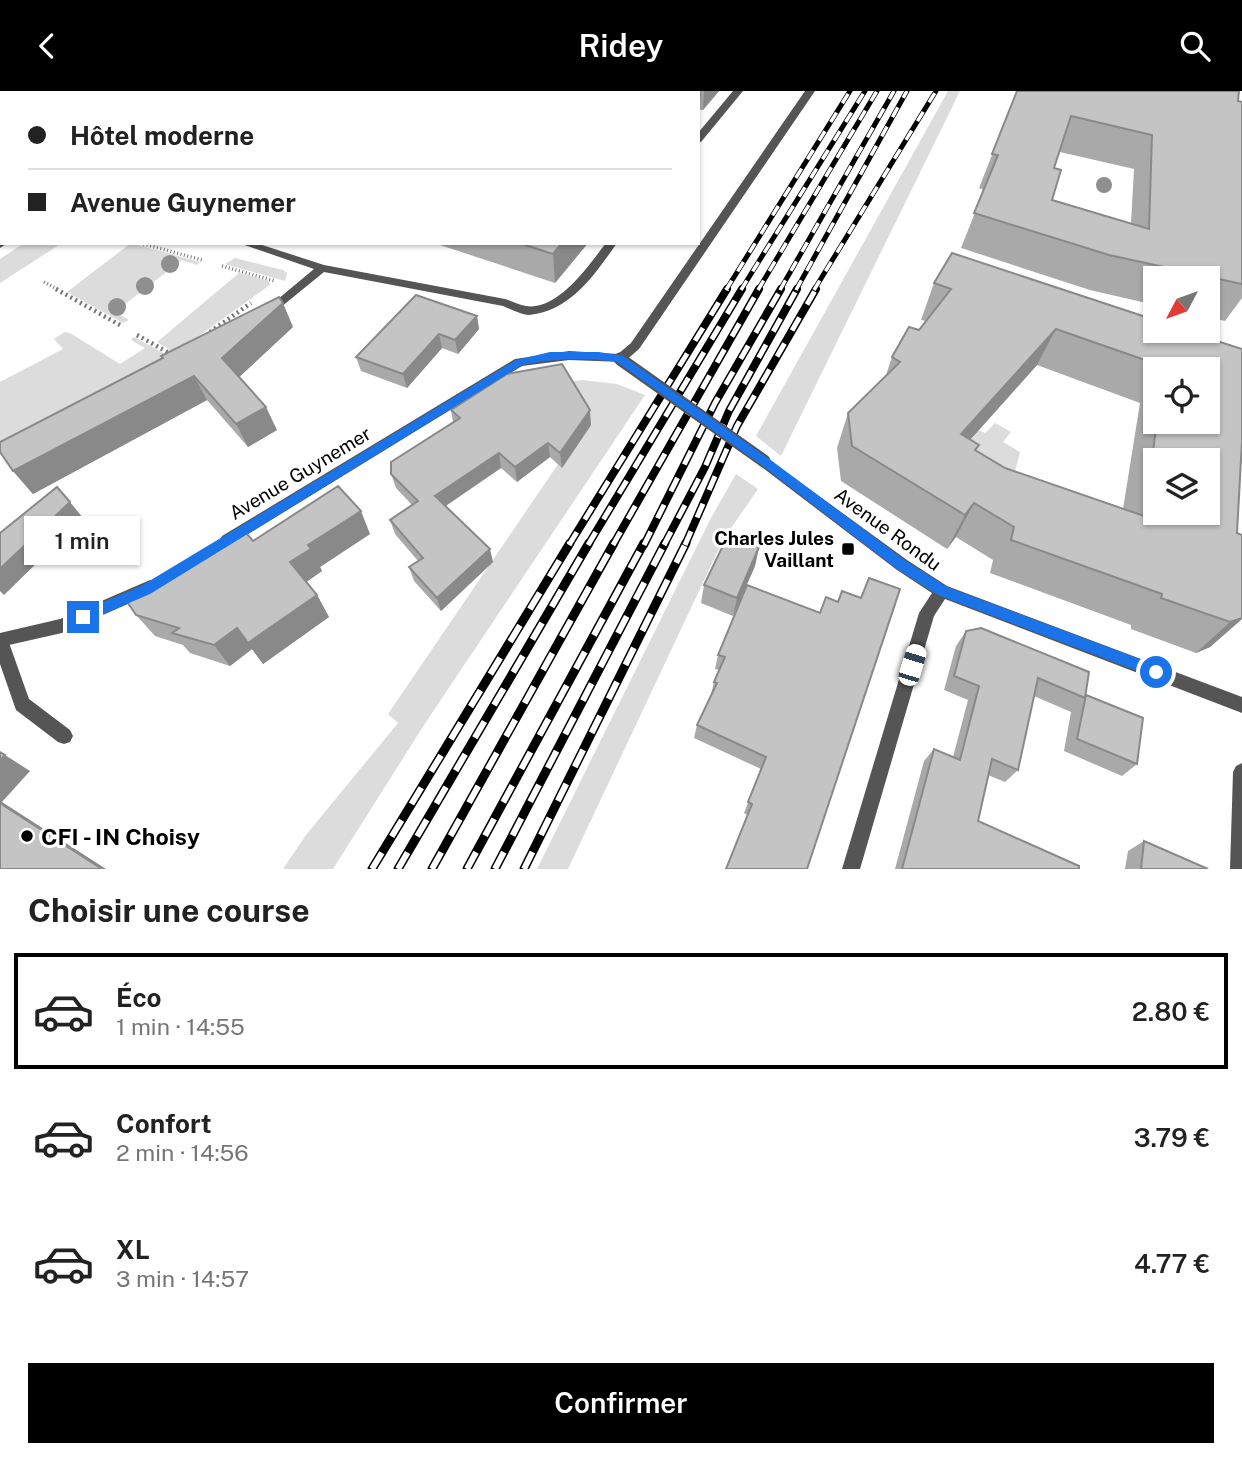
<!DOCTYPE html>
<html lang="fr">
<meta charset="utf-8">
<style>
body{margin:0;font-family:"Public Sans",sans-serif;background:#f6f6f6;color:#222;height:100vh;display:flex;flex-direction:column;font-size:26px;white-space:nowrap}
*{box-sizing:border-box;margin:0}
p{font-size:23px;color:#767676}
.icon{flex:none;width:38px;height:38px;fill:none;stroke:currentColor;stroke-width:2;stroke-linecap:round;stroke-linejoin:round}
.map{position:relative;height:778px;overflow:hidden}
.panel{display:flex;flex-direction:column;background:#fff;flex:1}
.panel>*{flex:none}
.guide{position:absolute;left:0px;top:0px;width:700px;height:154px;box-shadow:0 2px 5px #0004;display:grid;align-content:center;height:154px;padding:0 28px;background:#fff}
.needle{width:46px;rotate:229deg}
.controls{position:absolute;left:1143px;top:175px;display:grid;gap:14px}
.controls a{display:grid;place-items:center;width:77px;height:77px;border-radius:0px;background:#fff;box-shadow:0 2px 5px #0004;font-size:35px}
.end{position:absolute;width:32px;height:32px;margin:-16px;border:9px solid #1a73e8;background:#fff;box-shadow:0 0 0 4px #fff}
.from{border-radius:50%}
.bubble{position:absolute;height:49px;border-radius:0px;background:#fff;box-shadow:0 2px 5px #0004;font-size:23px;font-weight:600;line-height:49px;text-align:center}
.car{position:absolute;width:21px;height:42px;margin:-21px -10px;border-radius:9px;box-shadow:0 0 5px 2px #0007;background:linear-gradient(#fff 24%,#345 0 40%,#fff 0 76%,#345 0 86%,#fff 0)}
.guide b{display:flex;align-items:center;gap:24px;height:66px;font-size:26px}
.guide b+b{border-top:2px solid #e0e0e0}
.guide i{width:18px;height:18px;background:#222}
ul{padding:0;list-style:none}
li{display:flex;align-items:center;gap:21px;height:116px;margin:0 14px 10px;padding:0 14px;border:4px solid transparent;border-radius:0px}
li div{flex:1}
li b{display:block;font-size:26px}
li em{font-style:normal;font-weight:600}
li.current{border-color:#000}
li>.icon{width:63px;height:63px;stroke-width:1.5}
h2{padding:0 28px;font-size:32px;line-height:84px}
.primary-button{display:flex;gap:14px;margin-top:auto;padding:14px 28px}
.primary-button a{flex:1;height:80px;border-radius:0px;background:#000;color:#fff;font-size:28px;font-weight:600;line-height:80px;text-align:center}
header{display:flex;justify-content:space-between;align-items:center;height:91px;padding:0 28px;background:#000;color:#fff;font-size:32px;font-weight:600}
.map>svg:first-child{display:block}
.green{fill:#dcdcdc}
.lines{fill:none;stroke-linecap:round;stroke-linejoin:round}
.path-far1{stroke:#777;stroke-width:3.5;stroke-dasharray:1 2.5;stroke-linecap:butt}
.path{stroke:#777;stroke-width:4.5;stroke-dasharray:2 3.5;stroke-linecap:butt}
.service{fill:#555;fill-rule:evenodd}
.minor{fill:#555;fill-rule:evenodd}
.rail-far2-casing{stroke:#000;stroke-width:5}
.rail-far1-casing{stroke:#000;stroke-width:8}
.rail-casing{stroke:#000;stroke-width:9}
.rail-far2{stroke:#fff;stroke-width:3.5;stroke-dasharray:11;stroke-linecap:butt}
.rail-far1{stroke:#fff;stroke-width:5;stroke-dasharray:15;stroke-linecap:butt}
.rail{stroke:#fff;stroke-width:6;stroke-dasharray:19;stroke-linecap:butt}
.minor-bridge{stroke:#555;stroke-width:13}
.tree{fill:#8f8f8f}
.wall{fill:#a9a9a9;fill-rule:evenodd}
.shaded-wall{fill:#898989}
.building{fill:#c4c4c4;stroke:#898989;stroke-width:2;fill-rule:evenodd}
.route{fill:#1a73e8}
.poi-dot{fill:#000;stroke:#fff;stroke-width:2.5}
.labels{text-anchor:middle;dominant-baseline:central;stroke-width:6;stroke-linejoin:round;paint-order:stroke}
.street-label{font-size:19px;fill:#000;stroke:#fff}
.poi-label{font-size:19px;font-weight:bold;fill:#000;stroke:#fff;text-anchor:end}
.near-poi-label{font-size:23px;font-weight:bold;fill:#000;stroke:#fff;text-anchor:start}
</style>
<header><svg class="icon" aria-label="back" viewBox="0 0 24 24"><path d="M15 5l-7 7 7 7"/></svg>Ridey<svg class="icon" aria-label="search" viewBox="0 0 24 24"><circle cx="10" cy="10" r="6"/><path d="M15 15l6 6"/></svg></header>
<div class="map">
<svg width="1242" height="778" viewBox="0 0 1242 778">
<rect width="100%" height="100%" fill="#fff"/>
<g class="green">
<path d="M948 0H960L781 365 756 345Z"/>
<path d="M24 152H62L0 192V168Z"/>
<path d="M131 152 200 171 197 174 182 169 115 221 129 229 123 232 67 201Z"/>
<path d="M235 167 283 179 287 182 285 190 225 173Z"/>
<path d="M239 182 269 190 270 194 175 262 157 251Z"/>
<path d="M65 241 70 242 120 273 145 257 131 249 134 246 171 266 0 351V291L63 258 54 248Z"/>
<path d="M582 289 617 293 645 304 424 634 333 778H283L306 744 398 632 388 623 584 335 560 292Z"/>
<path d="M995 332 1011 341 1003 351 1020 361 1014 385 949 361 968 352 979 339 985 342Z"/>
<path d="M736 383 758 398 723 449 568 778H537L711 427Z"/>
</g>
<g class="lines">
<g class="path-far1">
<path d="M20 0 25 2"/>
<path d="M140 152 202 169"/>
<path d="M222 175 275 190"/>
<path d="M44 191 59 199"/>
</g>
<g class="path">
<path d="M56 198 120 234"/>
<path d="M210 241 251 212"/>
<path d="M137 244 171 263"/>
</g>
<g class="service">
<path d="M733 0H743L701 51 698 52V42Z"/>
<path d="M0 149 2 152H8L0 157Z"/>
<path d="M239 152H256L324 174 505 208C512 210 519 214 526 215 558 220 589 174 606 152H617C595 183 571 220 529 224 521 224 511 218 503 215L324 181 270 225 266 224V218L314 178Z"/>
<path d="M0 542 6 544 8 549 29 608 70 639 73 645 70 651 64 653 58 651 16 619 0 573Z"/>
</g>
<g class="minor">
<path d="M805 0H815L639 258 624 271 569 269 522 275 232 453 227 455 222 453 220 449 222 445 515 268 569 260 618 263 631 252Z"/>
<path d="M764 365 907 469 947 495 1242 606V622L945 508 934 525 860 778H842L919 522 932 502 897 479 759 374 757 370Z"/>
<path d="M150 489 155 491 158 496 155 501 62 542 0 556V542L60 528Z"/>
<path d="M1242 672V778H1230L1233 681 1236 675Z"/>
</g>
<g class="rail-far2-casing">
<g id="rail-far2">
<path d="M726 199 850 0"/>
<path d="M741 199 865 0"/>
<path d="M758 199 877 0"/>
<path d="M780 199 894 0"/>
<path d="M796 199 907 0"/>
<path d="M814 199 936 0"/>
</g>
</g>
<g class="rail-far1-casing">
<g id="rail-far1">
<path d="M569 454 727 198"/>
<path d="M588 454 742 198"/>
<path d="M613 454 759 198"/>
<path d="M644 454 715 312 781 198"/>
<path d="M664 454 705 376 729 320 797 198"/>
<path d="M685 454 737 335 816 198"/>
</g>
</g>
<g class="rail-casing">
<g id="rail">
<path d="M372 778 570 452"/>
<path d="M398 778 589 452"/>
<path d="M432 778 614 452"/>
<path d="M467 778 644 452"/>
<path d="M495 778 665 452"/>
<path d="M524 778 686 452"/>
</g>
</g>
<use href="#rail-far2" class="rail-far2"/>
<use href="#rail-far1" class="rail-far1"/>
<use href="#rail" class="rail"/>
<path class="minor-bridge" d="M620 268 764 370"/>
</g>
<g class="tree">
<circle cx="1104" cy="94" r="8"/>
<circle cx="170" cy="173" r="9"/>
<circle cx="145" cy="195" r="9"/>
<circle cx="117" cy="216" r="9"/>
</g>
<g class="wall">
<path d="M78 0H719L703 19Z"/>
<path d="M1017 0 1242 11V207L1225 230 1208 226V187H1155V214L1090 199 961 157 984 99 979 97ZM1060 61 1134 78 1131 132 1052 109 1054 77Z"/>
<path d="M434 152H588L555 192Z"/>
<path d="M952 162 1155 229V240H1186L1242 258V350L1237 442 1242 444V528L1210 556 1196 562 1131 538V534L990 482 993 469 956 446 947 458 841 390 837 357 848 322 886 284 892 266 909 236 919 239 926 230 921 229 934 192ZM1037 274 1140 312 1123 418 1005 377 976 360 979 354 970 349ZM1155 278H1208V331H1155ZM1155 369H1208V422H1155Z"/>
<path d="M477 225 479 238 458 263 442 257 407 297 361 280 356 266Z"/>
<path d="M293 236 239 286 277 339 248 356 207 309 33 403 13 380Z"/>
<path d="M451 319 591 334 562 377 550 366 517 391 501 377 446 415 493 471 441 520 414 490 409 476 418 470 395 443 390 429 412 414 396 397 391 383 453 331Z"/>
<path d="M370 443 320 476 322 480 306 491 317 504 329 526 263 573 252 558 230 575 190 562 183 554 155 545 136 524 253 450Z"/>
<path d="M759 456 755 475 733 525 701 512 704 494Z"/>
<path d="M869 487 900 498 747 724 744 722 761 678 694 647 697 634 711 604 714 591 719 579 715 578 718 564 820 522 860 507Z"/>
<path d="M966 540 1086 604 1137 673 1122 685 1064 660 1071 621 1034 605 1018 679 1005 691 988 684 978 730 1079 778H895L924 670 934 658 953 666 968 609 944 599 956 555Z"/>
<path d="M1144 750 1208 778H1125L1128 760Z"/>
</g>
<g class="shaded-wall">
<path d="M693 0H701L699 19 698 20V2H692Z"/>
<path d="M704 0H719L703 19Z"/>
<path d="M2 91V132L0 133V92Z"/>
<path d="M562 152H588L555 192 553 163Z"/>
<path d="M283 212 293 236 234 291 222 267Z"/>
<path d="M477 225 479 238 458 263 455 249Z"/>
<path d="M1056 238 1037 274 944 378 961 343Z"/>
<path d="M439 243 442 257 407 297 403 283Z"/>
<path d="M194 285 207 309 33 403 13 380Z"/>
<path d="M266 316 277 339 248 356 236 333Z"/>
<path d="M590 319 591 334 562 377 560 362Z"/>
<path d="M548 352 550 366 517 391 515 376Z"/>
<path d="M499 362 501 377 439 419 435 405Z"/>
<path d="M70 411 83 427 4 504 0 500V478Z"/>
<path d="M974 412 956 446 947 458 965 424Z"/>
<path d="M361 420 370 443 320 476 322 480 302 494 290 471 308 454Z"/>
<path d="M759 456 755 475 733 525 737 507Z"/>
<path d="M490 458 493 471 441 520 437 507Z"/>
<path d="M317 504 329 526 263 573 252 558 230 575 214 554 237 537Z"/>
<path d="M1242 527V528L1210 556 1196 562 1230 531Z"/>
<path d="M5 664 30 680 2 711 106 778H102L0 712V669Z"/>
</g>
<g class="building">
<path d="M78 0H693L692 2H75Z"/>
<path d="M1017 0H1239L1238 10 1242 11V193L1109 164 974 122 998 64 992 63ZM1071 25 1152 44 1149 138 1052 109 1061 79 1054 77Z"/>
<path d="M2 43V91L0 92V44Z"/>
<path d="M519 152H562L553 163Z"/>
<path d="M952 162 1155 229V240H1186L1242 258V350L1237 442 1242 444V527L1230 531 1161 507 1162 503 1011 449 1014 436 974 412 965 424 852 355 848 322 900 271 892 266 909 236 919 239 951 198 934 192ZM1056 238 1165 276V278H1208V331H1157L1144 425 1005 377 975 359 979 354 961 343ZM1155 369H1208V422H1155Z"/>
<path d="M416 204 477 225 455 249 439 243 403 283 356 266Z"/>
<path d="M279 206 283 212 222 267 266 316 236 333 194 285 13 380 0 361V351L163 267 161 265Z"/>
<path d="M562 273 590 319 560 362 548 352 515 376 499 362 435 405 490 458 437 507 409 476 423 467 390 429 418 410 391 383V371L460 327 451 319 507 283Z"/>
<path d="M338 395 361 420 308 454 311 458 290 471 317 504 248 552 237 537 214 554 172 542 179 537 136 524 126 509 242 437 253 450Z"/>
<path d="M57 396 70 411 0 478V442Z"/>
<path d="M728 444 759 456 737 507 704 494Z"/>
<path d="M869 487 900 498 807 778H726L752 713 748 711 766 666 697 634 717 592 714 591 725 566 718 564 747 494 820 522 826 506 838 511 842 500 861 507Z"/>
<path d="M981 537 1089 581 1085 607 1038 587 1018 679 992 668 978 730 1079 775V778H902L934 658 960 669 979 595 954 585 966 540Z"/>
<path d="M1086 604 1143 627 1137 673 1077 648Z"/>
<path d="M0 661 5 664 0 669Z"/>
<path d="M0 712 102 778H0Z"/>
<path d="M1144 750 1208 778H1141Z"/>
</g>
<path class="route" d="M550 261H599L623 265 768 367 906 470 947 496 1161 576V585L1156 587 938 504 897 478 760 373 617 271C585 266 554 267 522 274L150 503 87 530H78V522L141 495 516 269Z"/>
<g class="poi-dot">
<rect x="841" y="451" width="14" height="14" rx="3.5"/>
<circle cx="27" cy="745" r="7"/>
</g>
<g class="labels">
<g class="street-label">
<text transform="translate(300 382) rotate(-31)">Avenue Guynemer</text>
<text transform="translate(888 438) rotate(36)">Avenue Rondu</text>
</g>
<g class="poi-label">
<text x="834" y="447">Charles Jules<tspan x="834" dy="22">Vaillant</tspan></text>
</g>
<g class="near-poi-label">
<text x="41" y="745">CFI - IN Choisy</text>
</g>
</g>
</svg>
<div class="controls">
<a><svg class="needle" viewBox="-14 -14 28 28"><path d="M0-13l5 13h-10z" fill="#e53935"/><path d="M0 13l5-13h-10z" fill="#767676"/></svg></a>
<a><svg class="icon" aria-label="locate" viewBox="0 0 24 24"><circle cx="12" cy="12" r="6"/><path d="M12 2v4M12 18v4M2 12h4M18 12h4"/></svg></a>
<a><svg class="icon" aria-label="layers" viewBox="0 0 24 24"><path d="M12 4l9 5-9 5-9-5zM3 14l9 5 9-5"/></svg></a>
</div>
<i class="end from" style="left:1156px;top:581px"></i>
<i class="end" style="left:83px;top:526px"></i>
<div class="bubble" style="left:24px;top:425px;width:116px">1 min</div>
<i class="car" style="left:912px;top:574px;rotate:17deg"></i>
<div class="guide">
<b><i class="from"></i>Hôtel moderne</b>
<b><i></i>Avenue Guynemer</b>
</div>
</div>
<section class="panel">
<h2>Choisir une course</h2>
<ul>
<li class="current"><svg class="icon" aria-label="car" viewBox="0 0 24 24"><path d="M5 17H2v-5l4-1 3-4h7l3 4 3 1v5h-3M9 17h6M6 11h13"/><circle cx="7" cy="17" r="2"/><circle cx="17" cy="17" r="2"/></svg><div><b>Éco</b><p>1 min · 14:55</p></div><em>2.80 €</em></li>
<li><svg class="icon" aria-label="car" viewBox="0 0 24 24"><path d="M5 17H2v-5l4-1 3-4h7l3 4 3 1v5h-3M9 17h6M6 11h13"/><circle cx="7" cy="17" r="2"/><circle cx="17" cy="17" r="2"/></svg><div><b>Confort</b><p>2 min · 14:56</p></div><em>3.79 €</em></li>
<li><svg class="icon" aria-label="car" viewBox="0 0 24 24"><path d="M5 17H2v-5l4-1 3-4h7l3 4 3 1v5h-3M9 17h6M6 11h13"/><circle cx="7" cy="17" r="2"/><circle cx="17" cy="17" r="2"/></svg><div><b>XL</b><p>3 min · 14:57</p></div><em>4.77 €</em></li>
</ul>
<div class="primary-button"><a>Confirmer</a></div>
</section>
